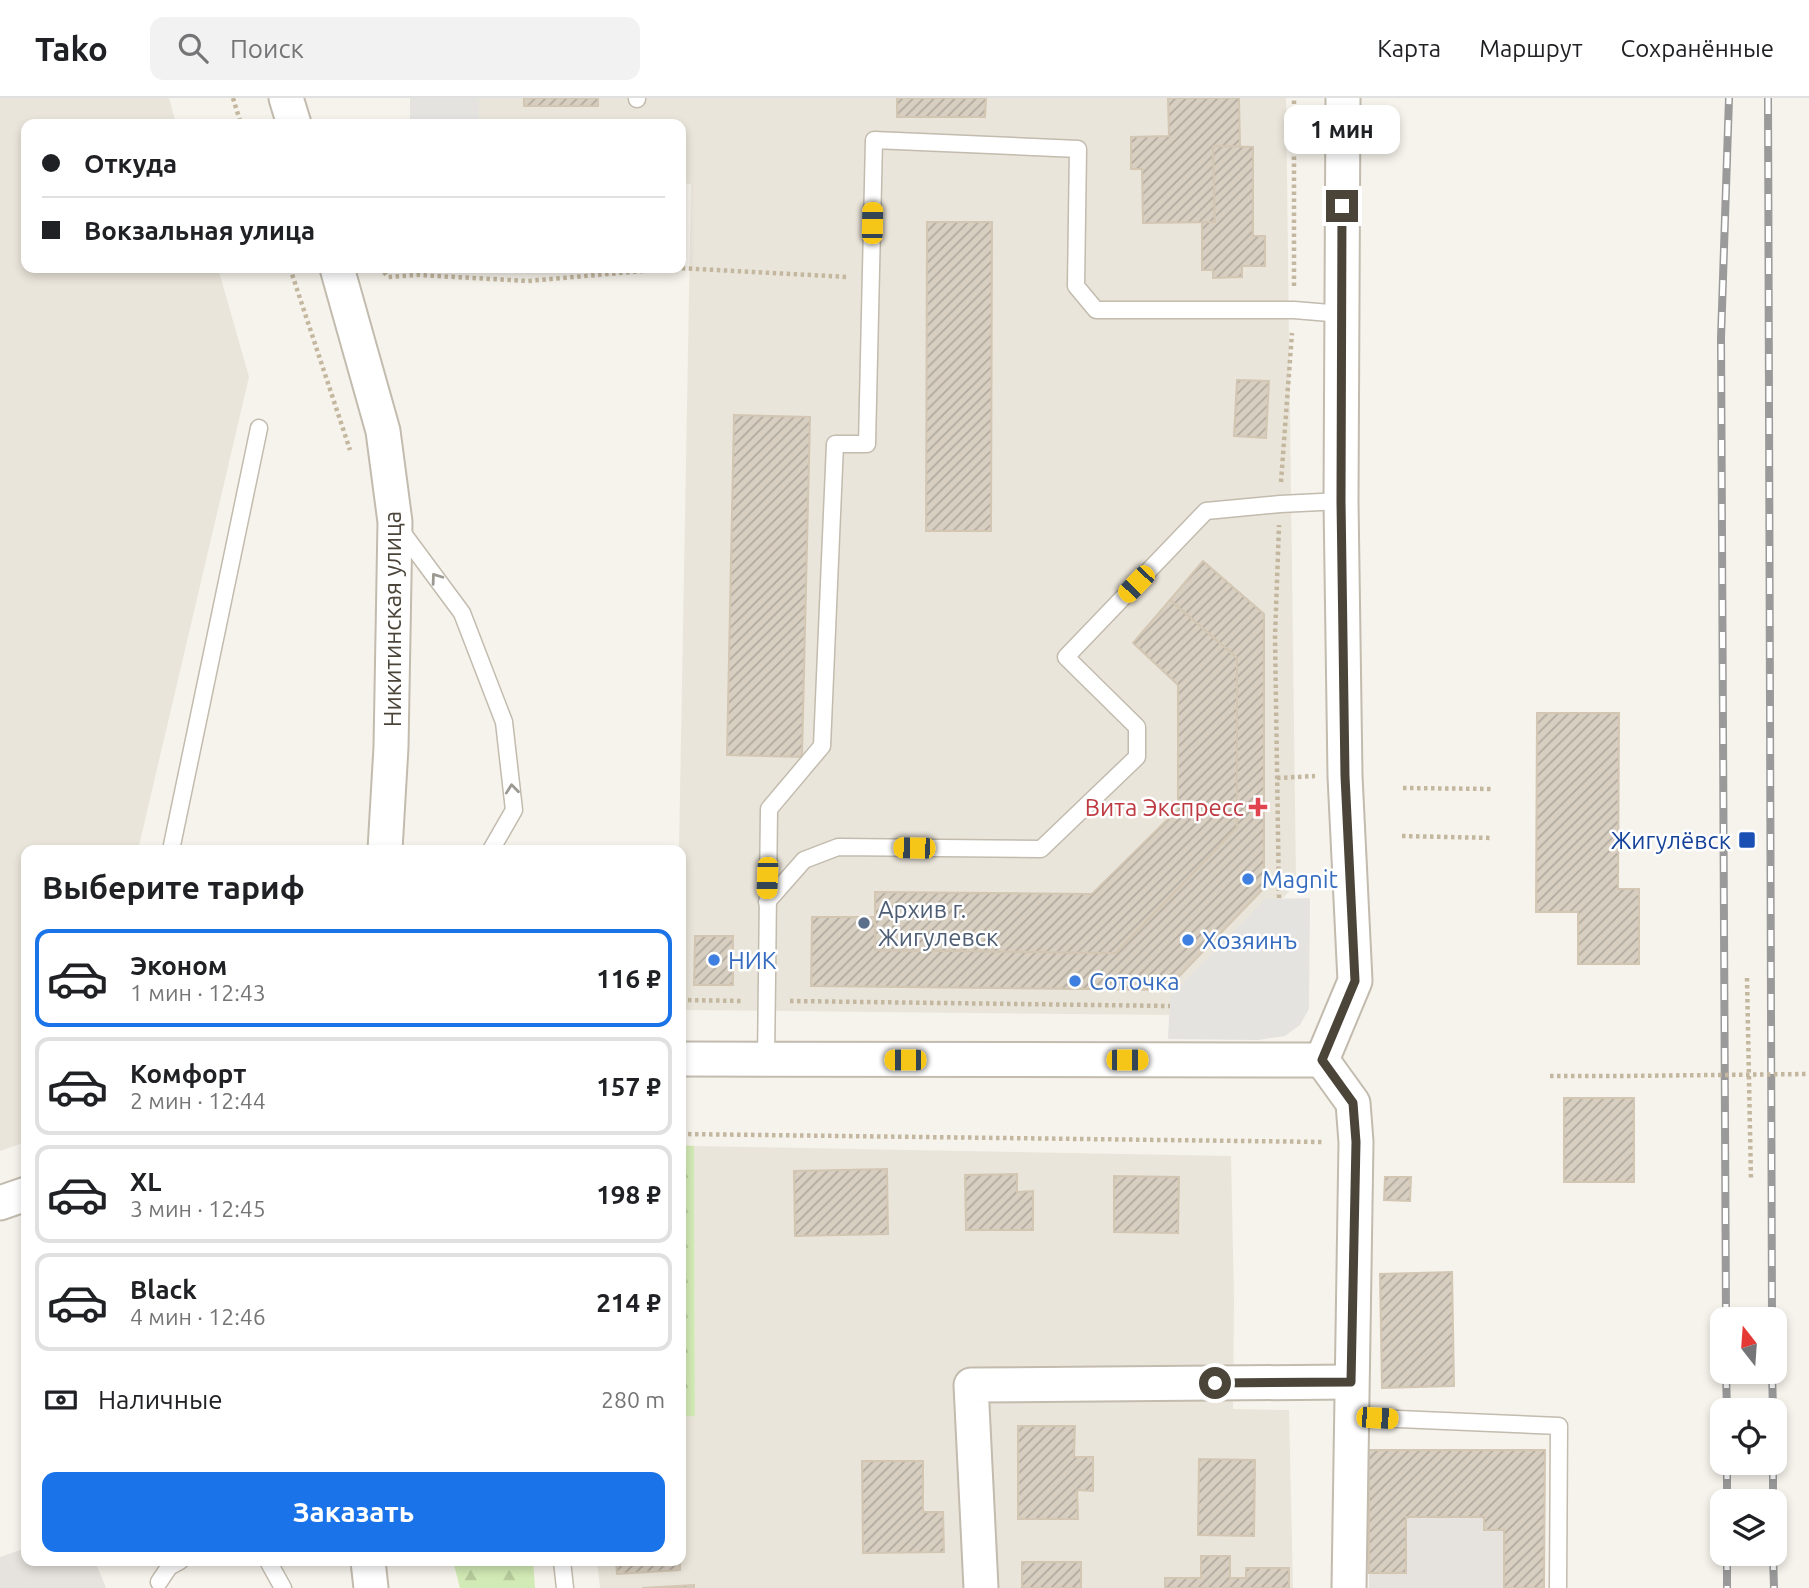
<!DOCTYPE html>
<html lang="ru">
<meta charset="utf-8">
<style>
body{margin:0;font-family:Ubuntu,sans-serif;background:#f2f2f2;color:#202124;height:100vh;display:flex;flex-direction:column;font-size:26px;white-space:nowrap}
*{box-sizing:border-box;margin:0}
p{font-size:23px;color:#757577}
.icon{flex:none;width:38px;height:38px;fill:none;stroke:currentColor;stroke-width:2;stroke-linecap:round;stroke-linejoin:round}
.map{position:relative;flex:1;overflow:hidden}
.details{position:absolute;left:21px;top:747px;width:665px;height:721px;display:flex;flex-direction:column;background:#fff;border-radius:14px;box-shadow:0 4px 10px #0003}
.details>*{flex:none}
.hud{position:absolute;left:21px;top:21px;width:665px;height:154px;border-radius:14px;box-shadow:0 4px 10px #0003;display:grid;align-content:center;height:154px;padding:0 21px;background:#fff}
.needle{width:46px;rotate:343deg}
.tools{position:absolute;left:1710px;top:1209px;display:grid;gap:14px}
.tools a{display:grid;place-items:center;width:77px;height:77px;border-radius:14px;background:#fff;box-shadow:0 4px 10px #0003;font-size:35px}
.end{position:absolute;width:32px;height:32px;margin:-16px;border:9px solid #4b4439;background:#fff;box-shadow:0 0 0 4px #fff}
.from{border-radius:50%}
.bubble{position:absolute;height:49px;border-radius:14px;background:#fff;box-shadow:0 4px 10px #0003;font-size:23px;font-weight:700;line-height:49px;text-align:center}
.car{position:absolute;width:21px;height:42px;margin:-21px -10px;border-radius:9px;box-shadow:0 0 5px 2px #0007;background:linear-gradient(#f5c518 24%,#345 0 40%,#f5c518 0 76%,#345 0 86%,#f5c518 0)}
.hud b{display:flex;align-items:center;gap:24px;height:66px;font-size:26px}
.hud b+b{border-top:2px solid #e0e0e0}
.hud i{width:18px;height:18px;background:#202124}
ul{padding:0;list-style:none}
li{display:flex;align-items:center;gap:21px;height:98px;margin:0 14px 10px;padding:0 7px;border:4px solid #e0e0e0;border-radius:14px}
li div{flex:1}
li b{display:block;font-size:26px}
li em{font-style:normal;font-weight:700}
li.active{border-color:#1a73e8}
li>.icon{width:63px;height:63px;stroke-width:1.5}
h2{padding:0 21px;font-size:32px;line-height:84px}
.pay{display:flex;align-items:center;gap:18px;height:77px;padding:0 21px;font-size:26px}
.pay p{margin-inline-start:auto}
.cta{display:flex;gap:14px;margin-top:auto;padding:14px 21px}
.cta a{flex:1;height:80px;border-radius:14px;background:#1a73e8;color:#fff;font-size:28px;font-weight:700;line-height:80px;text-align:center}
header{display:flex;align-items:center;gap:42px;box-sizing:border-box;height:98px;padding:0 35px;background:#fff;border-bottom:2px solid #e0e0e0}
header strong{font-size:33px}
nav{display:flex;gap:38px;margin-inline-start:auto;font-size:24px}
.search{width:490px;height:63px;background:#f2f2f2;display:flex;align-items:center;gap:18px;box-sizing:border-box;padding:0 24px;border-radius:14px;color:#757577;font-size:26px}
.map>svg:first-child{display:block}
.residential{fill:#eae5da}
.industrial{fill:#e6e2dd}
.forest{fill:url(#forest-firs)}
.parking{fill:#e5e3e0}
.building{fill:url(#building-hatch);stroke:#d3c7b4;stroke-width:2}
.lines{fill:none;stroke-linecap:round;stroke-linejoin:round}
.lane-casing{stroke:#c2bbae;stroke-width:19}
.street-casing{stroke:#c2bbae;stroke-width:37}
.path{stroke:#c4b79f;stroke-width:4.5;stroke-dasharray:3.5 3.5;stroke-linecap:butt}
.lane{stroke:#fff;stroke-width:16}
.street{stroke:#fff;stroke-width:33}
.rail-casing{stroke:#9a9a9a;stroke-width:8}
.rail{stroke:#fff;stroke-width:5;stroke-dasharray:16;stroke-linecap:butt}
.path-bridge{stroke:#c4b79f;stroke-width:4.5;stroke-dasharray:3.5 3.5;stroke-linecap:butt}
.oneway{stroke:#9c9892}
.route{stroke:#4b4439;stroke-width:9}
.health-dot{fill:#e0444e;stroke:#fff;stroke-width:2.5}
.transit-dot{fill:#1a4fb4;stroke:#fff;stroke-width:2.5}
.shop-dot{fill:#3f7fe0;stroke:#fff;stroke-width:2.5}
.service-dot{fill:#5c6f8a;stroke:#fff;stroke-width:2.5}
.labels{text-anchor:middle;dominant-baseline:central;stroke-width:5;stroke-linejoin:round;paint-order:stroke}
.street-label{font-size:24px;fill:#4b4439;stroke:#fff}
.health-label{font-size:24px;fill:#be3a42;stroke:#fff;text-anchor:end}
.transit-label{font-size:24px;fill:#164399;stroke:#fff;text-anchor:end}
.shop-label{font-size:24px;fill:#366cbe;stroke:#fff;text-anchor:start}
.service-label{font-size:24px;fill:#4e5e75;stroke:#fff;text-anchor:start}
</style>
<header>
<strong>Tako</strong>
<div class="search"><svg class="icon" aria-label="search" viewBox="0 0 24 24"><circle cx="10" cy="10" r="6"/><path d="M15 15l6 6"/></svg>Поиск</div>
<nav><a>Карта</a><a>Маршрут</a><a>Сохранённые</a></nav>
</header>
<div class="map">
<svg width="1809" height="1490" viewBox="0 0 1809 1490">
<defs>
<pattern id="forest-firs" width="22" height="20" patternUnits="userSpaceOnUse" patternTransform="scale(1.75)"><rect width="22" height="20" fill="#d2eab5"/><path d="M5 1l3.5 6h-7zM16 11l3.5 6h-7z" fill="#b6ca9c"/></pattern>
<pattern id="building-hatch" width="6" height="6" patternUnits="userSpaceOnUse" patternTransform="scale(1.75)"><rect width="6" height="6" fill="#d8cfc1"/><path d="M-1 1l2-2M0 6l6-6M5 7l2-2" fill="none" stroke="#b1aa9e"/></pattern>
</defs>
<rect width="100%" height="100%" fill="#f6f3ec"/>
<g class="residential">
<path d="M0 0H169L176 26H26V170H218L249 279 138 752H26V1044L0 1053Z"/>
<path d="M431 0H1286L1296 786 1174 917 681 912V752H679L691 86 681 85V26H431Z"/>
<path d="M694 1048 1231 1058 1234 1200 1233 1311 1289 1312 1293 1490H600L597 1463H681V1319L695 1318Z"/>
</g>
<g class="industrial">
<path d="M1369 1352H1545L1544 1490H1369Z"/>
<path d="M26 1450V1463H95L106 1490H0V1459Z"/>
</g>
<g class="forest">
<path d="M681 1047 694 1048 695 1318 681 1319Z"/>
<path d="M453 1463H533L535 1490H460Z"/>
</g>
<g class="parking">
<rect x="410" y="0" width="69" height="26"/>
<path d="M1310 800 1309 911 1300 927 1285 938 1258 942 1168 941 1170 899 1265 801Z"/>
</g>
<g class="building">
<rect x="524" y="0" width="74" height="8"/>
<path d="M897 0H986L985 19H897Z"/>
<path d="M1168 0H1239L1240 49 1213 48 1215 124 1143 125 1142 71H1131V39L1169 38Z"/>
<path d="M1213 48 1253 49V138H1265V168H1242V179L1213 180V172H1202V124H1215Z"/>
<path d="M927 124H992L991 433H926Z"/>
<path d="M1237 282 1269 283 1266 340 1234 338Z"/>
<path d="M734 317 810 319 802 659 727 657Z"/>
<path d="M1203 463 1264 516V790L1166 892 811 888 812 819H875V852L1116 855 1237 729V560L1170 502Z"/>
<path d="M1170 502 1237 560V729L1116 855 875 852V794L1092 796 1178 711V587L1133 545Z"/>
<path d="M1537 615H1619L1618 791H1639V866H1578V814H1536Z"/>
<path d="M695 838H733V887H694Z"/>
<rect x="1564" y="1000" width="70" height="84"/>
<path d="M887 1071 888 1136 795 1138 794 1073Z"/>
<path d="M1017 1076V1094L1033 1093V1132H966L965 1077Z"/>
<path d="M1114 1078 1179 1079 1178 1135 1114 1134Z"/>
<path d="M1385 1079H1411L1410 1103 1384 1102Z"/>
<path d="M1452 1174 1454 1288 1382 1290 1380 1176Z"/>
<path d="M1018 1328H1075L1074 1359H1093V1393L1077 1392 1078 1421H1018Z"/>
<path d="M1369 1352H1545L1544 1490H1504V1432H1484V1419H1406V1475H1369Z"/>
<path d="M1199 1361 1255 1362 1254 1438 1198 1437Z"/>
<path d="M862 1363H923V1414H943L944 1454 863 1455Z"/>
<path d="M1201 1458H1230V1480H1246V1470H1289V1490H1165V1480H1201Z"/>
<path d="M616 1463H680V1472L617 1476Z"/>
<rect x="1022" y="1464" width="59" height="26"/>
<path d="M694 1487V1490H642Z"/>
</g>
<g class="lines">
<g class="lane-casing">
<g id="lane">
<path d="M637 1V0"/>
<path d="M399 430 462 515 504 624 514 712 491 752"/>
<path d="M171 752 259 330"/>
<path d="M767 804 804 762 838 749 1041 751 1137 659V629L1066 559 1206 413 1280 406 1341 403"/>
<path d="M766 963 769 711 822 648 835 346H867L874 42 1078 51 1076 188 1096 212H1294L1342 216"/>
<path d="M1352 1319 1559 1328 1558 1490"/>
<path d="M268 1463 283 1490"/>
<path d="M562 1463 565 1490"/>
<path d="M159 1484 169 1469 180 1463"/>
</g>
</g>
<g class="street-casing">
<g id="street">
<path d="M286 0 294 26"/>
<path d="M337 170 383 333 395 424 391 649 385 752"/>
<path d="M681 961 1322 962"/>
<path d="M1322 962 1355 883 1345 678 1341 403 1343 0"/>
<path d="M1322 962 1353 1005 1356 1044 1349 1490"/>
<path d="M0 1105 26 1096"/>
<path d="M368 1463 371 1490"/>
<path d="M981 1490 971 1287 1351 1284"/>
</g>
</g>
<g class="path">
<path d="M233 0 241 26"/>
<path d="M290 170 350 352"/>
<path d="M384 174 388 179 418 177 528 183 678 170 848 179"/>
<path d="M1294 188V0"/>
<path d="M1281 384 1292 235"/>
<path d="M1277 680 1315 678"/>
<path d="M1403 690 1493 691"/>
<path d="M1402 738 1493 740"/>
<path d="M1279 800 1275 539 1279 427"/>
<path d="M1747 880 1751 1083"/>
<path d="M681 902 743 903"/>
<path d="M790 903 1170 908"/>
<path d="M1550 978H1620"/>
<path d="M681 1036 1324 1044"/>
</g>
<use href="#lane" class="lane"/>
<use href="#street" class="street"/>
<g class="rail-casing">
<g id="rail">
<path d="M1768 0 1772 1222"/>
<path d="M1726 1222 1721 240 1729 0"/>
<path d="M1726 1274 1727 1312"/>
<path d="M1772 1274 1773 1312"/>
<path d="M1727 1365V1404"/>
<path d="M1773 1365V1404"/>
<path d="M1727 1456V1490"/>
<path d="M1773 1456 1774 1490"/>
</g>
</g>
<use href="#rail" class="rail"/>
<path class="path-bridge" d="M1620 978 1809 976"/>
</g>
<defs><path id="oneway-chevron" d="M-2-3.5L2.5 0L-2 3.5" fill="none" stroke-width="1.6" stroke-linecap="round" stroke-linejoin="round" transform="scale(1.75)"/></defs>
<g class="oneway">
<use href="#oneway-chevron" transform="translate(436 480) rotate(-126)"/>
<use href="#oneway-chevron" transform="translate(512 691) rotate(-96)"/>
</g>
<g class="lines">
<path class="route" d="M1215 1285 1351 1284 1356 1044 1353 1005 1322 962 1355 883 1345 678 1341 403 1342 108"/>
</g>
<path class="health-dot" d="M1254.5 698.5h7v7h7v7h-7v7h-7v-7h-7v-7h7z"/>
<rect class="transit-dot" x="1738" y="733" width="18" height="18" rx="3.5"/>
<g class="shop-dot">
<circle cx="1248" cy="781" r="7"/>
<circle cx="1188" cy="842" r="7"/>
<circle cx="714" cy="862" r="7"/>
<circle cx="1075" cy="883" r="7"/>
</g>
<circle class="service-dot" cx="864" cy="825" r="7"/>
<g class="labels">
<g class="street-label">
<text transform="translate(392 521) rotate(-90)">Никитинская улица</text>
</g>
<g class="health-label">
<text x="1244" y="709">Вита Экспресс</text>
</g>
<g class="transit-label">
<text x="1731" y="742">Жигулёвск</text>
</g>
<g class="shop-label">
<text x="1262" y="781">Magnit</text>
<text x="1202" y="842">Хозяинъ</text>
<text x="728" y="862">НИК</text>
<text x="1089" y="883">Соточка</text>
</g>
<g class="service-label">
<text x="878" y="811">Архив г.<tspan x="878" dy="28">Жигулевск</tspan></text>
</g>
</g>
</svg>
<div class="tools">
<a><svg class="needle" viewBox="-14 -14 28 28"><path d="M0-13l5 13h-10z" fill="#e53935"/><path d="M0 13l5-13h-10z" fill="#757577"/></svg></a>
<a><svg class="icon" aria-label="locate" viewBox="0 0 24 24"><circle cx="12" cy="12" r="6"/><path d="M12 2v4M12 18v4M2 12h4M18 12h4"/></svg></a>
<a><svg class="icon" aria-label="layers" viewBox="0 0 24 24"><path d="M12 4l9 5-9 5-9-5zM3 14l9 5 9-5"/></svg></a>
</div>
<i class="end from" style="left:1215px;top:1285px"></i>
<i class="end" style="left:1342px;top:108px"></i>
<div class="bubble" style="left:1284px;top:7px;width:116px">1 мин</div>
<i class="car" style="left:872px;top:125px;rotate:1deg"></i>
<i class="car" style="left:1136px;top:486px;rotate:224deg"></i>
<i class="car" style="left:914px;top:750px;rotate:271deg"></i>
<i class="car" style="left:767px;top:780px;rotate:182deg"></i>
<i class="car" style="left:905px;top:962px;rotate:270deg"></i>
<i class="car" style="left:1127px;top:962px;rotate:90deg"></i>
<i class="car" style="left:1377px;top:1320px;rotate:93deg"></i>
<div class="hud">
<b><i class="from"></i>Откуда</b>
<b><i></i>Вокзальная улица</b>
</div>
<section class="details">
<h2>Выберите тариф</h2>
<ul>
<li class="active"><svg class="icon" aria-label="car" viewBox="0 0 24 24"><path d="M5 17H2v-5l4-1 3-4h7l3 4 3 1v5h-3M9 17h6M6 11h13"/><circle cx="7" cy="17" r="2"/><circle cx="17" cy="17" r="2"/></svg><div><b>Эконом</b><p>1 мин · 12:43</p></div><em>116 ₽</em></li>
<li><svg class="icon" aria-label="car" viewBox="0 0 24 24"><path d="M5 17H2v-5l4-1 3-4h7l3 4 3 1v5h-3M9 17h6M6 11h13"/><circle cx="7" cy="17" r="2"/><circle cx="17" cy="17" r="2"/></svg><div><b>Комфорт</b><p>2 мин · 12:44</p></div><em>157 ₽</em></li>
<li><svg class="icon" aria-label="car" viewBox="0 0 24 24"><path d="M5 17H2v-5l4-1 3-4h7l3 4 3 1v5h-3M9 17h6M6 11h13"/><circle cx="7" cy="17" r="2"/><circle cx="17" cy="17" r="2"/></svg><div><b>XL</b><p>3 мин · 12:45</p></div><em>198 ₽</em></li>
<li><svg class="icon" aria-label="car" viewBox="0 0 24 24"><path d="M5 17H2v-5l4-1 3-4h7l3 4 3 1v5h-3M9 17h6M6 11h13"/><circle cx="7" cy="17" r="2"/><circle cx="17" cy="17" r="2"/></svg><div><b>Black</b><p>4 мин · 12:46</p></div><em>214 ₽</em></li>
</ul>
<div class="pay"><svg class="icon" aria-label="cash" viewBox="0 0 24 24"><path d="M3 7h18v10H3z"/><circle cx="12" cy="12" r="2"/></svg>Наличные<p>280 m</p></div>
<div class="cta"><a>Заказать</a></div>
</section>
</div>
